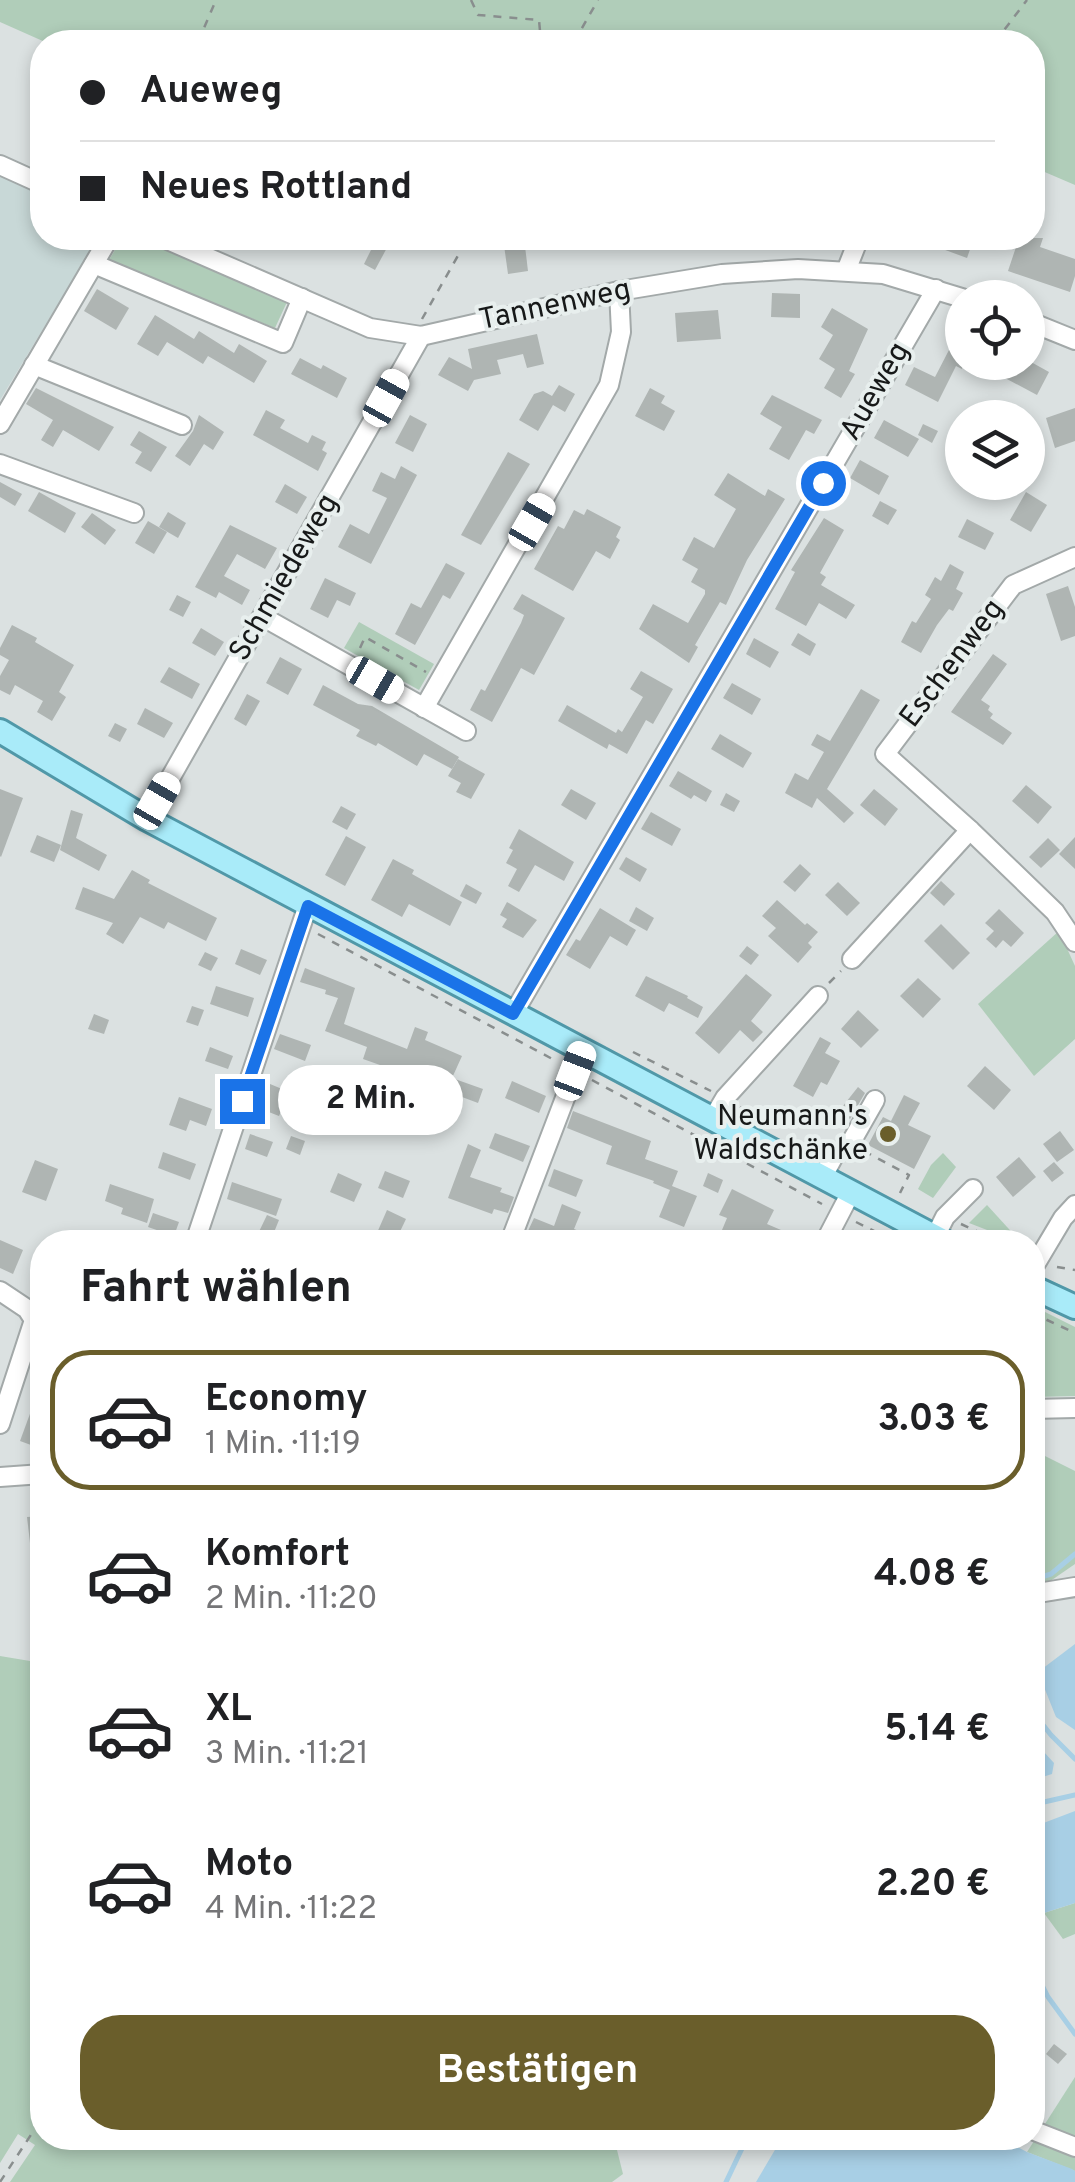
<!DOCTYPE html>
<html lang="de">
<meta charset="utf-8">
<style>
body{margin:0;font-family:Overpass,sans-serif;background:#f6f6f6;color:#202124;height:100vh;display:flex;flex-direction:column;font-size:38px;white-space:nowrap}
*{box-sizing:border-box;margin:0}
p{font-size:32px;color:#757577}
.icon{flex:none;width:55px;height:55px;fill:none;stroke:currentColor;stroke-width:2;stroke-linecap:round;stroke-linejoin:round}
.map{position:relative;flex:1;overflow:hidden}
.drawer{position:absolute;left:30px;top:1230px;width:1015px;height:920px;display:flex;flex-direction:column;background:#fff;border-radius:40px;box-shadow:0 5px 15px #0003}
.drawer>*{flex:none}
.banner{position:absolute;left:30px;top:30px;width:1015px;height:220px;border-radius:40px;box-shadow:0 5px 15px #0003;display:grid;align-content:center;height:220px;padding:0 50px;background:#fff}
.tools{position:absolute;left:945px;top:280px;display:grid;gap:20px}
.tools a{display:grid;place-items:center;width:100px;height:100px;border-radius:50%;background:#fff;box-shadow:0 5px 15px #0003;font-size:50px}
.end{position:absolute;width:45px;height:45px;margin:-22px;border:12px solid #1a73e8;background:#fff;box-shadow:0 0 0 5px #fff}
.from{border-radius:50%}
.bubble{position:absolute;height:70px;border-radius:35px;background:#fff;box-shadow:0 5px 15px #0003;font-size:32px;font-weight:700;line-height:70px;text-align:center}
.car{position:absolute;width:30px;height:60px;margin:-30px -15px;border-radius:12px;box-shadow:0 0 8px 2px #0007;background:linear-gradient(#fff 24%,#345 0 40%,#fff 0 76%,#345 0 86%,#fff 0)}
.banner b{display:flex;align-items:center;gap:35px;height:95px;font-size:38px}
.banner b+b{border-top:2px solid #e0e0e0}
.banner i{width:25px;height:25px;background:#202124}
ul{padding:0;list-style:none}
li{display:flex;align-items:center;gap:30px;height:140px;margin:0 20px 15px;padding:0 30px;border:5px solid transparent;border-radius:40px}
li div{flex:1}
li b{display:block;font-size:38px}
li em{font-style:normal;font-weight:700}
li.selected{border-color:#6a5e2b}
li>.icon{width:90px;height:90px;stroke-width:1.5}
h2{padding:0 50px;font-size:45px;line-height:120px}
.primary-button{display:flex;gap:20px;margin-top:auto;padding:20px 50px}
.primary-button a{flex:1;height:115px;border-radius:40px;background:#6a5e2b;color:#fff;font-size:40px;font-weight:700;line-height:115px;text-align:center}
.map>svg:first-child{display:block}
.built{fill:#c8d8d7}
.green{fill:#b0cdb9}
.water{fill:#a8cfe5}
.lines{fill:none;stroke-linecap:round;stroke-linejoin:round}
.stream{stroke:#a8cfe5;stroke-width:5}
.building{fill:#afb5b3}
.minor-casing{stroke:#a3a9a9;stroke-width:22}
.major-casing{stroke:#5098a8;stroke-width:28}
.path{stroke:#898e8e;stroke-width:2.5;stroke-dasharray:8 8;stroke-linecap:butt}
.minor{stroke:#fff;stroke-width:18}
.major{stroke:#a9ebf9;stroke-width:22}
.route{stroke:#1a73e8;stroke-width:12}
.poi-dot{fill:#6a5e2b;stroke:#e8efee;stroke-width:4}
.labels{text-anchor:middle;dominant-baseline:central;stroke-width:8;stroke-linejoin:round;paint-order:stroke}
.street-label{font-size:30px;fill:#171919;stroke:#e8efee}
.poi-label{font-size:30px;fill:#171919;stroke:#e8efee;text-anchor:end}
</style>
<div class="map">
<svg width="1075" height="2182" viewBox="0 0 1075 2182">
<rect width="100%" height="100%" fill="#dbe1e1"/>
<path class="built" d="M0 171 42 190V238H98L0 400Z"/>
<g class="green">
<path d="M0 0H1075V185L1033 167 1032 42H45L0 22Z"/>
<path d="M122 238H139L287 302 275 328 109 260Z"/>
<path d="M359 622 434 664 419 690 344 648Z"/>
<path d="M1059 931 1075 966V1039L1034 1076 978 1004Z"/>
<path d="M943 1153 956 1167 933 1198 918 1189 931 1165Z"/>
<path d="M987 1205 1019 1240 1018 1242 969 1223Z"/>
<path d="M1033 1306 1075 1327V1396L1033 1397Z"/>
<path d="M1033 1450 1075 1471V1564L1033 1593Z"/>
<path d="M0 1656 42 1663V2138H614L623 2174 612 2182H10L35 2145 18 2134 0 2163Z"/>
<path d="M1075 1903V1934L1063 1939 1044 1913Z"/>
<path d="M1075 2077V2171L1027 2152Z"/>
</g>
<g class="water">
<path d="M1075 1644V1730L1056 1717 1038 1672Z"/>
<path d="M1033 1740 1054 1763 1052 1774 1033 1780Z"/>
<path d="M1075 1811V1903L1044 1913 1033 1892V1827Z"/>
<path d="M782 2138H1000L1027 2152 1072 2169 1075 2171V2182H756Z"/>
</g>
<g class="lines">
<g class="stream">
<path d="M1032 1580 1051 1574 1075 1554"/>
<path d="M1032 1711 1051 1735 1075 1759"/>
<path d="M1032 1796 1044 1802 1075 1795"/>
<path d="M1032 1965 1048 1997 1075 2034"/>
<path d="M726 2182 747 2138"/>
</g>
</g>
<g class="building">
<path d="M377 238 389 244 375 270 364 264Z"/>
<path d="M503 238H524L528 271 508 274Z"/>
<path d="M919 238H974L967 258 918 240Z"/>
<path d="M1019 238H1043L1040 247 1075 259V276L1070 292 1008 271Z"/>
<path d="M97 289 129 308 116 330 84 311Z"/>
<path d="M772 293 800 294V318L771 317Z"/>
<path d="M832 308 868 329 849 371 855 374 841 398 824 388 835 369 819 359 833 335 821 327Z"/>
<path d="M718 310 721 339 677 342 675 313Z"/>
<path d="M155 315 194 339 199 331 234 353 239 344 267 361 254 383 208 356 203 364 167 342 158 356 137 344Z"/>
<path d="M962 325V369L956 366 938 402 905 385 914 367 935 377Z"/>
<path d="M537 334 544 364 527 368 523 354 497 360 501 374 474 380 468 391 438 375 449 357 472 369 468 349Z"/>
<path d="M300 358 321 369 323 365 347 378 337 398 291 374Z"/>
<path d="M1014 362H1031L1049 372 1037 395 1005 378Z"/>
<path d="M559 385 575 394 565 412 553 405 538 431 519 420 534 394 543 391 552 396Z"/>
<path d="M36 388 114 427 99 451 63 430 53 447 41 440 53 420 26 404Z"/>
<path d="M650 388 665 396 661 403 675 411 664 431 635 416Z"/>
<path d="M772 395 822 420 814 434 806 430 789 460 769 449 782 427 760 414Z"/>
<path d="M1075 408V441L1055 448 1046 418Z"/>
<path d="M266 410 285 420 280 428 308 443 312 435 326 442 322 450 327 453 318 471 253 435Z"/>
<path d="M199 415 224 432 213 450 204 444 190 466 175 456 193 431Z"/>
<path d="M410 415 427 424 413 452 395 443Z"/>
<path d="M884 420 919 439 908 457 874 438Z"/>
<path d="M923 424 938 431 932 443 918 435Z"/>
<path d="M139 431 167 447 151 472 135 463 142 452 130 445Z"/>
<path d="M508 452 530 464 481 545 461 535Z"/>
<path d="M860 460 889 476 879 495 850 478Z"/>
<path d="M401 466 417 475 371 564 338 547 350 524 369 534 387 498 372 491 381 472 395 479Z"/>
<path d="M728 473 765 496 768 489 785 499 747 560 726 605 720 602 695 645 698 647 689 663 639 629 653 604 688 623 705 594V590L691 582 698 569 682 560 694 537 714 548 736 509 714 495Z"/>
<path d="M0 482 22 494 15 506 0 497Z"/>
<path d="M285 484 307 497 297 514 275 502Z"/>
<path d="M39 492 76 513 65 533 28 511Z"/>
<path d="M1026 492 1047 505 1031 532 1010 520Z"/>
<path d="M880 501 897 510 888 525 872 516Z"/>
<path d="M587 509 621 527 616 537 620 540 610 559 596 551 573 591 534 569 558 526 564 529 574 510 584 515Z"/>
<path d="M168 512 186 523 178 538 159 527Z"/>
<path d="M92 513 116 530 105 545 81 527Z"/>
<path d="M824 518 844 530 820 573 826 577 821 585 855 605 846 619 819 603 806 626 775 609 795 572 791 570Z"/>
<path d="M967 519 994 533 985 550 958 537Z"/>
<path d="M148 521 167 532 154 554 135 543Z"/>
<path d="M230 525 277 548 265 569 237 554 224 576 250 590 242 605 219 592 216 598 195 587Z"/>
<path d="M446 563 465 573 450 599 443 595 415 645 395 634 411 603 421 608Z"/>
<path d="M950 564 964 572 956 589 963 593 953 611 949 609 937 625 921 653 901 642 912 621 916 623 931 599 925 595 935 577 941 581Z"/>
<path d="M325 578 356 593 350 606 337 600 328 618 310 609Z"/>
<path d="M1068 586 1075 607V636L1061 641 1046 594Z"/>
<path d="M522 594 565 618 534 675 521 668 492 722 470 710 481 689 485 691 521 623 524 615 513 609Z"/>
<path d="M177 595 191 602 183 617 169 610Z"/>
<path d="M12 625 37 638 35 642 74 665 59 692 66 697 52 721 37 712 43 701 15 685 10 695 0 690V676L9 660 0 655V648Z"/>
<path d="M201 628 224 642 215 656 192 643Z"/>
<path d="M798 633 816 644 810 656 791 645Z"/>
<path d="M754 638 779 652 770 668 746 654Z"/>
<path d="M993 654 1007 664 981 700 990 706 988 710 993 714 990 718 1012 733 1003 745 951 712Z"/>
<path d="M280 657 302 669 288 695 266 683Z"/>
<path d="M169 667 200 684 192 699 160 682Z"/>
<path d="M641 671 673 689 653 724 646 720 627 754 609 744 607 749 558 721 567 705 616 733 618 729 622 732 643 697 630 689Z"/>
<path d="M732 683 761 699 752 715 723 698Z"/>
<path d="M323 685 358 704 372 706 459 757 452 769 424 754 417 766 378 743 376 746 356 736 360 730 313 705Z"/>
<path d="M861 689 880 700 827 789 854 813 844 823 817 798 812 808 785 793 795 773 808 780 824 752 811 745 817 734 830 741Z"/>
<path d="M247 694 260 701 246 726 234 719Z"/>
<path d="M145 708 173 723 164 738 137 724Z"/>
<path d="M115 723 127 729 120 742 108 736Z"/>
<path d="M720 734 752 753 743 768 711 749Z"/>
<path d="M458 759 485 774 471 799 456 792 461 783 448 776Z"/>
<path d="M678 771 712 791 706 802 694 795 691 799 669 786Z"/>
<path d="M1026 785 1052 807 1038 824 1012 801Z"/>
<path d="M0 789 23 798 1 857 0 856Z"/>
<path d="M571 789 596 803 586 820 561 805Z"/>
<path d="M874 789 898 809 885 826 860 805Z"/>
<path d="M726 793 740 801 734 812 720 805Z"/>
<path d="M341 806 356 814 347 830 332 822Z"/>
<path d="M71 810 83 814 76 838 107 855 99 871 60 850Z"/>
<path d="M651 812 681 829 672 846 641 829Z"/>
<path d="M519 829 574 862 564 881 535 865 519 892 508 886 517 869 506 863 513 850 509 848Z"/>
<path d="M37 835 61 845 54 862 30 852Z"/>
<path d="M346 836 366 847 345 886 325 875Z"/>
<path d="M1075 837V869L1059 854Z"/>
<path d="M1048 838 1060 850 1041 868 1029 857Z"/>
<path d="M626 857 647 869 640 882 619 869Z"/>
<path d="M393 859 414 870 412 874 462 902 450 926 409 904 402 917 371 900Z"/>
<path d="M800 864 811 874 795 892 783 882Z"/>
<path d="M132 870 150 880 148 883 217 918 206 941 168 922 164 929 140 917 123 944 106 934 113 923 75 909 83 887 114 899Z"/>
<path d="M941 881 955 894 944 906 930 893Z"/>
<path d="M838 882 860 903 847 916 825 895Z"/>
<path d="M466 884 482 893 476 904 460 896Z"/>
<path d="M777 900 805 925 807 923 818 932 808 943 812 947 798 963 768 936 776 928 762 916Z"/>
<path d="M507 902 537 920 523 938 502 927 507 919 500 915Z"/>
<path d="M636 907 654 918 647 931 629 921Z"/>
<path d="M600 908 636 930 627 946 610 936 590 969 566 955 576 939 580 941Z"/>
<path d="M999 909 1024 933 1011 947 1003 940 996 948 986 939 994 931 985 923Z"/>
<path d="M941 924 970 953 953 970 924 941Z"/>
<path d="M747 946 759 955 751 965 739 956Z"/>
<path d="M241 949 267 960 260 975 235 964Z"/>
<path d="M205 952 218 958 211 971 198 965Z"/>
<path d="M305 968 355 988 344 1024 407 1049 415 1027 428 1032 425 1040 462 1056 452 1078 483 1089 478 1103 446 1091 442 1100 406 1088 411 1076 363 1059 367 1047 325 1031 338 998 325 994 326 990 300 982Z"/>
<path d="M746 974 772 995 751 1021 763 1032 753 1042 740 1030 719 1054 695 1033Z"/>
<path d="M646 976 688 996 687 998 703 1007 698 1018 669 1003 664 1012 635 996Z"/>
<path d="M918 978 941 999 923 1018 900 996Z"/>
<path d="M216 986 254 998 248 1017 210 1004Z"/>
<path d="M192 1006 204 1010 198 1026 186 1022Z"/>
<path d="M858 1010 879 1030 861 1048 841 1029Z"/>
<path d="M94 1014 109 1020 104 1034 88 1029Z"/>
<path d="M280 1034 311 1045 305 1061 274 1049Z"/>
<path d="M820 1037 831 1043 825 1053 840 1061 827 1085 821 1082 813 1097 793 1086Z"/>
<path d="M210 1047 233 1056 228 1069 205 1061Z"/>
<path d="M985 1066 1011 1090 994 1110 967 1086Z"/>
<path d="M306 1080 324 1086 320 1100 301 1094Z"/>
<path d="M263 1081 289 1092 279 1116 261 1109 265 1099 257 1096Z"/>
<path d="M512 1081 546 1096 539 1113 505 1098Z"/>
<path d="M858 1087 865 1093 850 1119 839 1111Z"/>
<path d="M904 1095 920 1103 908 1125 931 1136 914 1169 868 1145 883 1117 891 1121Z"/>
<path d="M179 1097 212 1109 206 1126 190 1120 186 1131 169 1125Z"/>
<path d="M573 1111 651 1141 645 1159 678 1171 672 1186 697 1196 684 1227 659 1217 670 1190 653 1183 654 1181 606 1164 612 1146 567 1128Z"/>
<path d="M1060 1131 1074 1150 1057 1162 1043 1144Z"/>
<path d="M495 1133 530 1146 523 1162 489 1148Z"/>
<path d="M250 1134 273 1142 267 1157 245 1149Z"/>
<path d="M291 1136 305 1141 300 1155 286 1149Z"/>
<path d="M468 1144 481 1150 470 1177 502 1188 500 1192 514 1197 508 1213 494 1209 492 1214 448 1198Z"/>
<path d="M163 1152 196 1164 190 1180 158 1168Z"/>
<path d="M1019 1157 1036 1177 1013 1197 996 1177Z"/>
<path d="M35 1160 58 1169 46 1201 22 1192Z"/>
<path d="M1054 1162 1064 1173 1052 1182 1043 1171Z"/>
<path d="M554 1169 583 1180 576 1197 548 1186Z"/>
<path d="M385 1171 410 1181 403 1198 378 1188Z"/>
<path d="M338 1173 362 1184 354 1202 330 1192Z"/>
<path d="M708 1173 723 1180 718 1193 703 1186Z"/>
<path d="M232 1182 282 1199 276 1216 227 1199Z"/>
<path d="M110 1184 154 1199 147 1223 121 1214 123 1208 105 1201Z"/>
<path d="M732 1189 774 1210 767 1224 781 1230 775 1242H717L727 1218 719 1215Z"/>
<path d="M562 1204 581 1212 574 1229 606 1242H536L539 1235 528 1231 534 1218 554 1226Z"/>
<path d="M387 1210 406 1219 395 1242H373Z"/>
<path d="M153 1213 179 1222 174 1236 148 1227Z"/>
<path d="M267 1215 279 1220 270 1242H254Z"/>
<path d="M0 1240 23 1250 13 1274 0 1268Z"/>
<path d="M31 1411 42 1414V1449L20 1441Z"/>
<path d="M42 1516V1560H32L27 1517Z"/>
<path d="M1054 2044 1067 2054 1058 2064 1046 2054Z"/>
</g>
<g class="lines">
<g class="minor-casing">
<g id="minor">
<path d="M0 165 42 184"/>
<path d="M163 238 370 328 421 336 619 291 722 274 798 269 883 274 962 298"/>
<path d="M94 264 283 343 302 298"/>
<path d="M846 271 859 238"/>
<path d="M1028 321 1075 340"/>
<path d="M34 365 182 425"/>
<path d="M0 424 109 238"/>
<path d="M0 464 134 513"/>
<path d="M1075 557 1013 585 885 754 970 830 1055 912 1075 942"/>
<path d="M263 617 466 731"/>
<path d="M424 708 609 385 621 332 619 291"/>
<path d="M147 819 421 336"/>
<path d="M852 959 970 830"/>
<path d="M513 1014 936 289"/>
<path d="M712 1120 725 1098 818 996"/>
<path d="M822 1178 835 1154 850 1144 875 1100"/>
<path d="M935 1237 945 1217 973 1189"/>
<path d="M195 1242 308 905"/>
<path d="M510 1242 583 1051"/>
<path d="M825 1242 850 1194"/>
<path d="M1032 1270 1063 1218 1075 1205"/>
<path d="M0 1291 27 1309 34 1320 0 1424"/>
<path d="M1032 1409 1075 1408"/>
<path d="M0 1477 42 1474"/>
<path d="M1032 1594 1075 1587"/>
<path d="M1032 2130 1075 2147"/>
</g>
</g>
<g class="major-casing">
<g id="major">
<path d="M0 731 147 819 945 1242"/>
<path d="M1032 1287 1075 1307"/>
</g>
</g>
<g class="path">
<path d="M471 0 478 15 539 20 541 42"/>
<path d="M198 42 216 0"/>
<path d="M574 42 598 0"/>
<path d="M995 42 1027 0"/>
<path d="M422 319 468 238"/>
<path d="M360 648 365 637 426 672"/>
<path d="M318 934 558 1062"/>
<path d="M829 983 841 971"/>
<path d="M633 1052 711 1091"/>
<path d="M592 1080 822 1204"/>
<path d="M740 1107 776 1128"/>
<path d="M864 1151 909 1175 900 1193"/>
<path d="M856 1222 896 1242"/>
<path d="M961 1224 1000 1242"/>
<path d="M1057 1267 1075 1270"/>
<path d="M1032 1313 1075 1333"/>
<path d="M0 2182 42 2118"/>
</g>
<use href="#minor" class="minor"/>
<use href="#major" class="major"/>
</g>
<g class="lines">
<path class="route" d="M242 1101 308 906 513 1014 823 483"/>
</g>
<circle class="poi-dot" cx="888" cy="1134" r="10"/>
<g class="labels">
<g class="street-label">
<text transform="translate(555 306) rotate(-12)">Tannenweg</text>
<text transform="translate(876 392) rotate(-60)">Aueweg</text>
<text transform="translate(285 578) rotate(-60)">Schmiedeweg</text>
<text transform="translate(953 664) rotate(-53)">Eschenweg</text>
</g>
<g class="poi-label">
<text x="868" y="1117">Neumann's<tspan x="868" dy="34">Waldschänke</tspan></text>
</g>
</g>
</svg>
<div class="tools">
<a><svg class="icon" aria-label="locate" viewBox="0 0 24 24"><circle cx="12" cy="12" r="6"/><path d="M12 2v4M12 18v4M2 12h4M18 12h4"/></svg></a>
<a><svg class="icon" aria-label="layers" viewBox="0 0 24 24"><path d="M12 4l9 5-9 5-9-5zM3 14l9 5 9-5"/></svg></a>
</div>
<i class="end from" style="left:823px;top:483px"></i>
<i class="end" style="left:242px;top:1101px"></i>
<div class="bubble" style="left:278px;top:1065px;width:185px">2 Min.</div>
<i class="car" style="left:386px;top:398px;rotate:29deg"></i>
<i class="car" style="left:532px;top:522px;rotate:30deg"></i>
<i class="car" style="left:375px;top:680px;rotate:120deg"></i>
<i class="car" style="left:157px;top:801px;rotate:30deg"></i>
<i class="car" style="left:575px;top:1071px;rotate:21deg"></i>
<div class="banner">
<b><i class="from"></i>Aueweg</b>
<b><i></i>Neues Rottland</b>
</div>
<section class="drawer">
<h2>Fahrt wählen</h2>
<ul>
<li class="selected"><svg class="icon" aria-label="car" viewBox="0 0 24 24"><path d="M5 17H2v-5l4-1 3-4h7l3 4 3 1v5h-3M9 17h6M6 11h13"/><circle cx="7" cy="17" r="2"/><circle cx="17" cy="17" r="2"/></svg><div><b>Economy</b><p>1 Min. · 11:19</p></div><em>3.03 €</em></li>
<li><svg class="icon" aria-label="car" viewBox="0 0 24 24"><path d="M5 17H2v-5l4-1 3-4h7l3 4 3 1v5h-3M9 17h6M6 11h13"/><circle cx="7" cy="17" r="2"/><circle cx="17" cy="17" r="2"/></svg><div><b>Komfort</b><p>2 Min. · 11:20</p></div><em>4.08 €</em></li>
<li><svg class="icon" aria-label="car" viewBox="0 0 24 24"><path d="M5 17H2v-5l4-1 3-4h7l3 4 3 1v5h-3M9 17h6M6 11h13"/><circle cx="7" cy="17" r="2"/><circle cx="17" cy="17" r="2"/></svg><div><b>XL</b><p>3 Min. · 11:21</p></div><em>5.14 €</em></li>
<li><svg class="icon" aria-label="car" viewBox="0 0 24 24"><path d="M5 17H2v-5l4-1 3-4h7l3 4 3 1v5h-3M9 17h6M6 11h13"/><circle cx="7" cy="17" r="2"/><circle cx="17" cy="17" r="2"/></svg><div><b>Moto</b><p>4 Min. · 11:22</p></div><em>2.20 €</em></li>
</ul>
<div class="primary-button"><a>Bestätigen</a></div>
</section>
</div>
